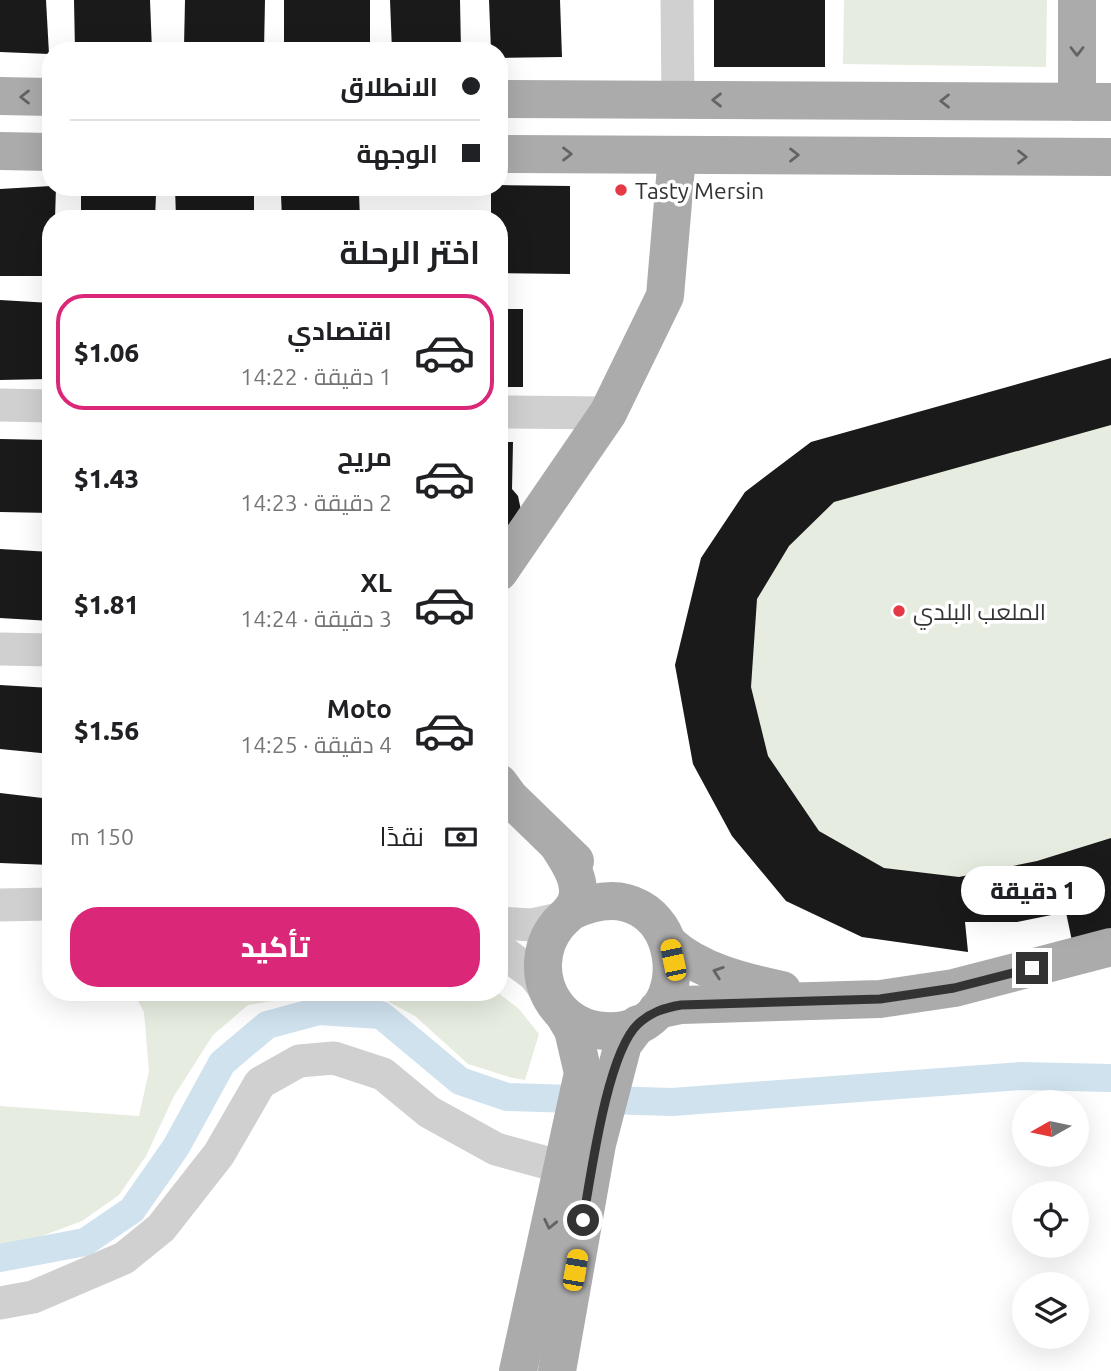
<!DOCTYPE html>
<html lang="ar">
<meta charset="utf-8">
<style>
body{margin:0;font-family:Ubuntu,Cairo,sans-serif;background:#f2f2f2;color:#202124;direction:rtl;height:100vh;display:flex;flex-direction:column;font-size:26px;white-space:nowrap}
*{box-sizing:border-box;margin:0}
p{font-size:23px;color:#757577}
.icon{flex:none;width:38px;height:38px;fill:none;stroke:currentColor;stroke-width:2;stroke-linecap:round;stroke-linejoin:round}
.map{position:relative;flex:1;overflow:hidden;direction:ltr}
.drawer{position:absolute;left:42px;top:210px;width:466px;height:791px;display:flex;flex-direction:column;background:#fff;border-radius:28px;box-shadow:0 7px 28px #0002;direction:rtl}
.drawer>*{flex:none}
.banner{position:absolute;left:42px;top:42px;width:466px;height:154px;border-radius:28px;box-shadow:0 7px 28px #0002;direction:rtl;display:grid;align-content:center;height:154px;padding:0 28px;background:#fff}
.needle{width:46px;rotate:261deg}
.fabs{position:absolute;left:1012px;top:1090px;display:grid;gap:14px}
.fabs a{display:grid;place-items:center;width:77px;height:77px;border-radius:50%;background:#fff;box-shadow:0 7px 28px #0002;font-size:35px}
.end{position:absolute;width:32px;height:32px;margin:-16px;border:9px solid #333;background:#fff;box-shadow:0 0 0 4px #fff}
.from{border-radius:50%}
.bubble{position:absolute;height:49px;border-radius:24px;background:#fff;box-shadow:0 7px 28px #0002;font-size:23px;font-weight:800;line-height:49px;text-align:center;direction:rtl}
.car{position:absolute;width:21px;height:42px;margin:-21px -10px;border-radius:9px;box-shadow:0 0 5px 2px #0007;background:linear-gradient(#f5c518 24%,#345 0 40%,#f5c518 0 76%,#345 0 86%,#f5c518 0)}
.banner b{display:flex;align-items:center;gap:24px;height:66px;font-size:26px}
.banner b+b{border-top:2px solid #e0e0e0}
.banner i{width:18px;height:18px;background:#202124}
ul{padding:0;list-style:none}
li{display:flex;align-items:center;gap:21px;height:116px;margin:0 14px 10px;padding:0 14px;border:4px solid transparent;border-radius:28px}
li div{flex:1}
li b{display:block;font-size:26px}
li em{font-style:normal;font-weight:800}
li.on{border-color:#db2777}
li>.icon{width:63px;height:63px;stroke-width:1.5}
h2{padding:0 28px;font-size:32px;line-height:84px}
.pay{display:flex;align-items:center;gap:18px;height:77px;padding:0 28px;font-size:26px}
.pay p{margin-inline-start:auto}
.action{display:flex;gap:14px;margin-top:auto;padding:14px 28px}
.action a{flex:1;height:80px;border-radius:28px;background:#db2777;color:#fff;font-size:28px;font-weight:800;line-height:80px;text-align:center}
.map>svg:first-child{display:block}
.green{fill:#e6ecdf}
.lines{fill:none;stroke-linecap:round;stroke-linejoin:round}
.canal{stroke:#cfe2ee;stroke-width:28}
.building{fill:#1a1a1a}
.minor{stroke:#d0d0d0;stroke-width:33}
.major{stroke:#ababab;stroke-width:38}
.oneway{stroke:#636363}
.route{stroke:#333;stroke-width:9}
.poi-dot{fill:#e63946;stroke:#fff;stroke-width:2.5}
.labels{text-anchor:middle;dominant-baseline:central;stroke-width:7;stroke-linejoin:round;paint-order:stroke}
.poi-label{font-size:23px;fill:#333;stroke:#fff;text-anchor:start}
</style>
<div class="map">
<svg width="1111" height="1371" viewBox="0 0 1111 1371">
<rect width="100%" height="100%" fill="#fff"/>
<g class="green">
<path d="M844 0H1047L1046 67 843 64Z"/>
<path d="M1111 358V930L1072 941 1065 912 1017 922H965L968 952 862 937 786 901 732 836 693 764 675 665 701 558 745 492 811 442Z"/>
<path d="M133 992H367L309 995 248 1005 213 1035 174 1096 146 1156 119 1195 82 1221 18 1245 0 1248V1106L139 1116 149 1071 144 1012Z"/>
<path d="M370 992H497L519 1009 539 1034 525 1080 512 1078 468 1064 415 1016Z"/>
</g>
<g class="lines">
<path class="canal" d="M0 1258 85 1242 132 1210 176 1147 222 1063 267 1025 319 1011 381 1015 460 1081 507 1097 672 1102 1021 1076 1111 1078"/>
</g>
<g class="building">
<path d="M0 0H46L49 54 0 52Z"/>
<path d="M74 0H150L152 51H75Z"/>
<path d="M185 0H265L264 50 184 47Z"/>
<rect x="284" y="0" width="86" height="51"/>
<path d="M390 0H460L461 51H392Z"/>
<path d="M489 0H560L562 57 499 58V51H491Z"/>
<rect x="714" y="0" width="111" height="67"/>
<path d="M499 185 570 186V274L499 273V219H491V187H499Z"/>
<path d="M51 186 56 187 55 219H51V276H0V189Z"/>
<path d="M175 187 254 189V219H176Z"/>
<path d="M359 193 360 219H282L281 195Z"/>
<path d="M81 194 156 195 155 219H81Z"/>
<path d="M0 300 51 303 48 379 0 380Z"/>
<rect x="499" y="309" width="24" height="78"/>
<path d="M1111 358V425L834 502 789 546 757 599 751 687 768 756 819 831 884 868 959 877 1037 861 1111 838V930L1072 941 1066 912 1017 922H965L968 952 862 937 786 901 732 836 693 764 675 665 701 558 745 492 811 442Z"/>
<path d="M0 439 51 440V513L0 512Z"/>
<path d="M499 442H513L512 489 518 496 522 515 506 531 499 529Z"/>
<path d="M0 549 51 552V621L0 618Z"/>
<path d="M0 685 51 688V754L0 749Z"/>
<path d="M0 793 51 799V865L0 863Z"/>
</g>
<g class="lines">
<g class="minor">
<path d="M677 0 678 100"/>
<path d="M0 405 51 406"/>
<path d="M499 412 608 413"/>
<path d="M0 649 51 650"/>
<path d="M0 905 51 904"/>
<path d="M499 923 531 925 563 918"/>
<path d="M499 949 534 975 550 996"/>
<path d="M0 1303 33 1297 124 1258 161 1228 219 1154 260 1083 299 1061 334 1058 383 1074 429 1112 496 1149 562 1167"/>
</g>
<g class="major">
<path d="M0 96 51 97"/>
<path d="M499 99 1111 102"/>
<path d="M1077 102V0"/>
<path d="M0 151 51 152"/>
<path d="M499 154 1111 157"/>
<path d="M499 572 608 413 665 296 677 155"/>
<path d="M499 783 510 798 575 861"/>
<path d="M558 845C568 861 582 880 577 899 574 911 565 916 558 924 539 947 538 980 555 1004 566 1020 585 1030 605 1031 710 1037 685 858 572 911"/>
<path d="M669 944C699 971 743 982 782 990"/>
<path d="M657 1010 681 1005 880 999 954 988 1111 947"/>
<path d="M518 1371 583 1073 573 1030 564 1015"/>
<path d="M557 1371 597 1144 623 1044 638 1024"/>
</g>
</g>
<defs><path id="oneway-chevron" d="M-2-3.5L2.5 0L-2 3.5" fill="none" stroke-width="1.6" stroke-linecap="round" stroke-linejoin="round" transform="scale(1.75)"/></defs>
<g class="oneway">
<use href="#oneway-chevron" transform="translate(1077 51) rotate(90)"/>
<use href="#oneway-chevron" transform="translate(25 97) rotate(-180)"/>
<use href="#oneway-chevron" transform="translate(717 100) rotate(-180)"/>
<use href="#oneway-chevron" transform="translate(945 101) rotate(-180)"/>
<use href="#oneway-chevron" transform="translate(567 154)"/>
<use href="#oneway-chevron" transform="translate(794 155)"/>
<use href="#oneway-chevron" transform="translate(1022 157)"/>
<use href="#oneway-chevron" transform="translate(718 972) rotate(-161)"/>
<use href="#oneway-chevron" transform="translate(550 1224) rotate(102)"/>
</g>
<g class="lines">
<path class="route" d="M583 1220C591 1175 607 1053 638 1024 651 1012 664 1008 681 1005L880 999 954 988 1032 968"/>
</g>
<g class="poi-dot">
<circle cx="621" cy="190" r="7"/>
<circle cx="899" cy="611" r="7"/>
</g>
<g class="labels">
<g class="poi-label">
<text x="635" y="190">Tasty Mersin</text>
<text x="913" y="611">الملعب البلدي</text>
</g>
</g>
</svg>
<div class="fabs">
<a><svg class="needle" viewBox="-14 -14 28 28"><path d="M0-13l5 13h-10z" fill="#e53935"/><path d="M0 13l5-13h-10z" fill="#757577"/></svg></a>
<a><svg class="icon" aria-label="locate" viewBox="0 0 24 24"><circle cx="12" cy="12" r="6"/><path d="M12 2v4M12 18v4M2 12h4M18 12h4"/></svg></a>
<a><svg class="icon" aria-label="layers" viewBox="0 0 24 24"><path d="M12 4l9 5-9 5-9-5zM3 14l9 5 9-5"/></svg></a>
</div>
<i class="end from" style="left:583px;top:1220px"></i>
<i class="end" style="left:1032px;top:968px"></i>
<div class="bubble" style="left:961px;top:866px;width:144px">1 دقيقة</div>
<i class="car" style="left:673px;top:960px;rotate:348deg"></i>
<i class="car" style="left:575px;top:1270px;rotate:10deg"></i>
<div class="banner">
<b><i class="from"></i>الانطلاق</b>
<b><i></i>الوجهة</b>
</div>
<section class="drawer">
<h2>اختر الرحلة</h2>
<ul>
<li class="on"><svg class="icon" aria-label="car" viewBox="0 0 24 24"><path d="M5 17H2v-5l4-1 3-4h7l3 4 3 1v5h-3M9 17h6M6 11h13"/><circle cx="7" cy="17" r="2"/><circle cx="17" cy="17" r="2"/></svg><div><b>اقتصادي</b><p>1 دقيقة · 14:22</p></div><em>$1.06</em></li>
<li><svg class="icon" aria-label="car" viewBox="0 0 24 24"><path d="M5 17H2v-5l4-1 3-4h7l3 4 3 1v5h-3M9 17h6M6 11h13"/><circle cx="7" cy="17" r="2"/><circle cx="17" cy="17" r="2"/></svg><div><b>مريح</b><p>2 دقيقة · 14:23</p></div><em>$1.43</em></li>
<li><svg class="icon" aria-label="car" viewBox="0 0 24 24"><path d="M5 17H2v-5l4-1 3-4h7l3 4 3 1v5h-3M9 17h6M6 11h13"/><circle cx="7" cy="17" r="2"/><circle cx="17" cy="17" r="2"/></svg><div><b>XL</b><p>3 دقيقة · 14:24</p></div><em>$1.81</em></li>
<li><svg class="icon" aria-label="car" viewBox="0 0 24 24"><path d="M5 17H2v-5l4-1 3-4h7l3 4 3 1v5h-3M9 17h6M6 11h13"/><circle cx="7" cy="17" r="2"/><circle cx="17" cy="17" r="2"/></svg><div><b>Moto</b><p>4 دقيقة · 14:25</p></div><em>$1.56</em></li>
</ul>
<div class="pay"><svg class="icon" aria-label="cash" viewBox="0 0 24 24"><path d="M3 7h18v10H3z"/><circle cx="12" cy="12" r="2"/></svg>نقدًا<p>150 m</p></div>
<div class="action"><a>تأكيد</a></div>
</section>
</div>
